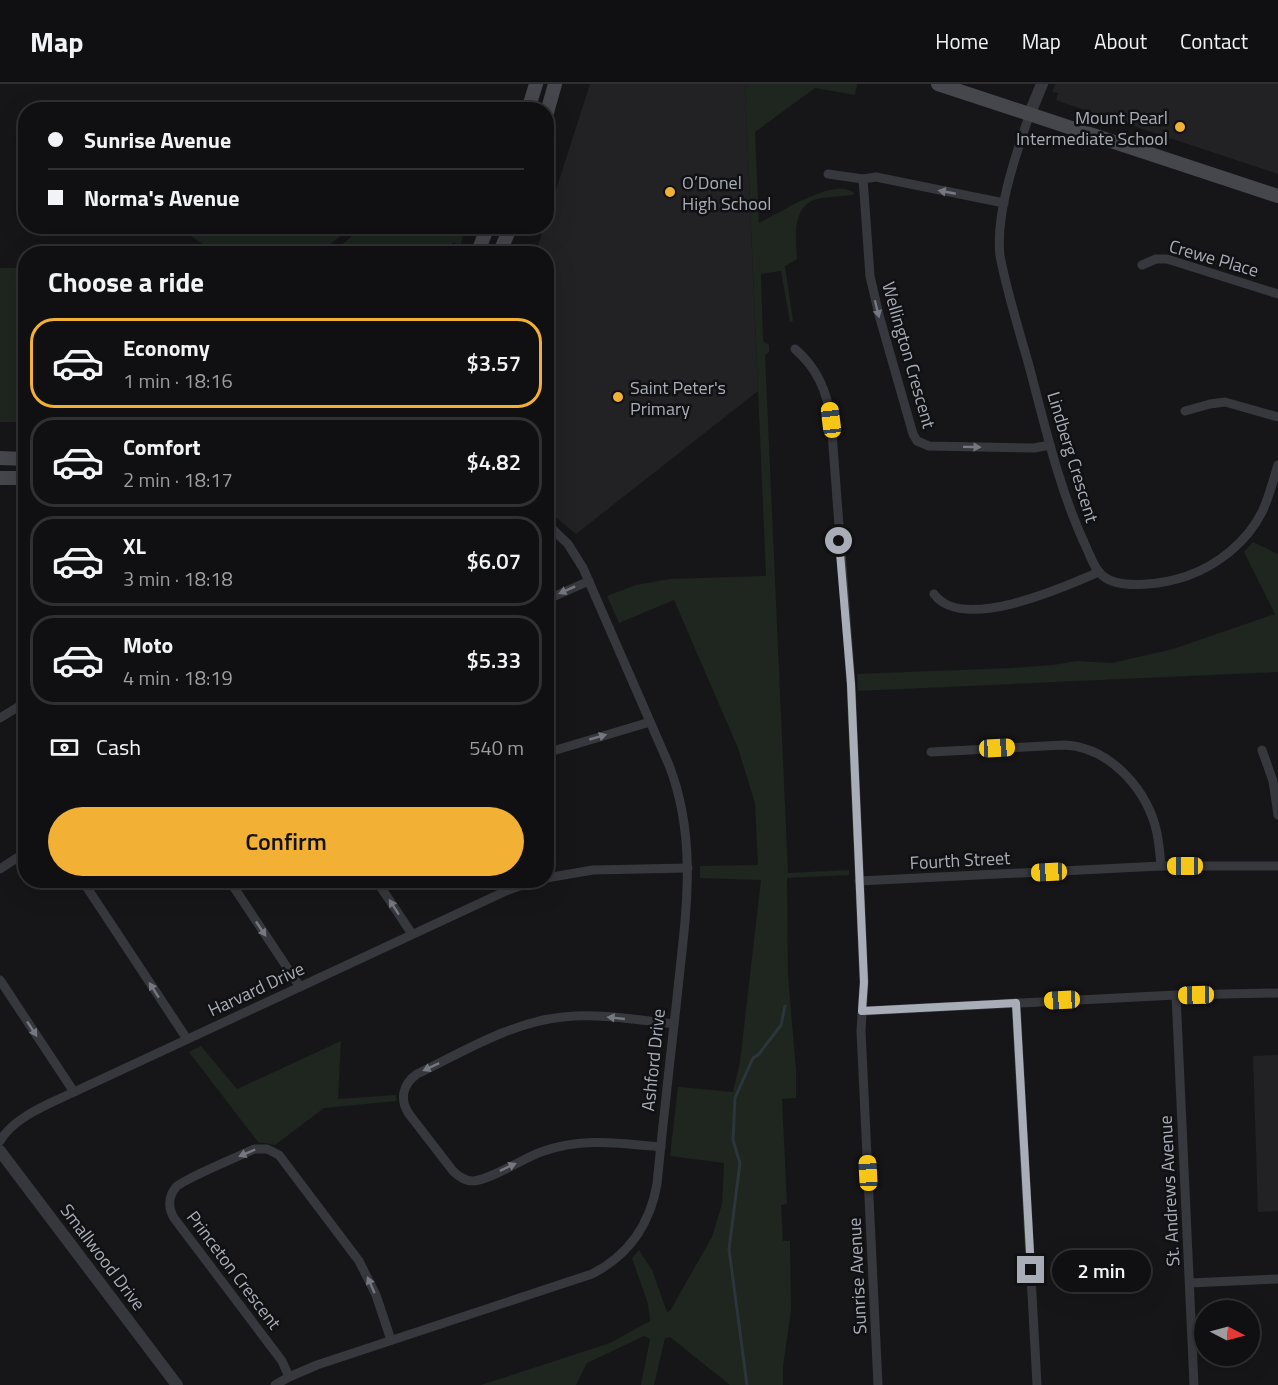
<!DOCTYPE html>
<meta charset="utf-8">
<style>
body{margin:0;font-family:"Titillium Web",sans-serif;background:#19191b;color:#f1f3f6;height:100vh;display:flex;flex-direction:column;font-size:22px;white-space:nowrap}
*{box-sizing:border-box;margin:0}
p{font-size:20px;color:#9c9d9f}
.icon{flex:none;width:33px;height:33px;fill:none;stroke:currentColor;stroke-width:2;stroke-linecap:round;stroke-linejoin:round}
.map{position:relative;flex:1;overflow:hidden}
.drawer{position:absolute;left:18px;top:162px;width:536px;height:642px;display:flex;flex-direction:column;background:#101012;border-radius:24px;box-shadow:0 6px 24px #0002,0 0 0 2px #303032}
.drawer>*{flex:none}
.hud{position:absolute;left:18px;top:18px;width:536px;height:132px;border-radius:24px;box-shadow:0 6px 24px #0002,0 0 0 2px #303032;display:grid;align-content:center;height:132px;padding:0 30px;background:#101012}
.needle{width:39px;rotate:96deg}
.buttons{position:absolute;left:1194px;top:1216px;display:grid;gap:12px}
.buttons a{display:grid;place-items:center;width:66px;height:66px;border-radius:50%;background:#101012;box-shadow:0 6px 24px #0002,0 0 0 2px #303032;font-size:30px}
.end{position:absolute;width:27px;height:27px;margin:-14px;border:8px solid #a8adb8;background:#111;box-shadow:0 0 0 3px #111}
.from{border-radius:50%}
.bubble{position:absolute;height:42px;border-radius:21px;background:#101012;box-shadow:0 6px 24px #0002,0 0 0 2px #303032;font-size:20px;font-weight:600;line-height:42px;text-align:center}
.car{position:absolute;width:18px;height:36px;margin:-18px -9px;border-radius:8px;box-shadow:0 0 4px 2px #0007;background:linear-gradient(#f5c518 24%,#345 0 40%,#f5c518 0 76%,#345 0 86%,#f5c518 0)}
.hud b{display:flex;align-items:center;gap:21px;height:57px;font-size:22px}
.hud b+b{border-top:2px solid #303032}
.hud i{width:15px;height:15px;background:#f1f3f6}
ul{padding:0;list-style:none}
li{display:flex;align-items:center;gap:18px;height:90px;margin:0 12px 9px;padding:0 18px;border:3px solid #303032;border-radius:24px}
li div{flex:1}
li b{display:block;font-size:22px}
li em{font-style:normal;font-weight:600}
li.active{border-color:#f2b134}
li>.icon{width:54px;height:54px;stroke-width:1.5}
h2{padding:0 30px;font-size:27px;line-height:72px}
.pay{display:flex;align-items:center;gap:15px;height:66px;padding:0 30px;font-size:22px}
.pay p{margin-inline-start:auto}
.primary-button{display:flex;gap:12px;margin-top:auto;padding:12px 30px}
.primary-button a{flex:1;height:69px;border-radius:36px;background:#f2b134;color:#111;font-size:24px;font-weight:600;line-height:69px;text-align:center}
header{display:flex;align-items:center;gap:36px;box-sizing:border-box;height:84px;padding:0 30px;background:#101012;border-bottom:2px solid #303032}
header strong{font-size:28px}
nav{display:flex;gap:33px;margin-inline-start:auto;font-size:21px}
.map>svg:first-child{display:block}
.built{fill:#222225}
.green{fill:#1e261f}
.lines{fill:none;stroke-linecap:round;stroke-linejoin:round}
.stream{stroke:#2c353c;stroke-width:3}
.minor{stroke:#37383d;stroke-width:9}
.tertiary{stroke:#37383d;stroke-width:12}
.secondary{stroke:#45474d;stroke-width:14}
.oneway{fill:#757881}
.route{stroke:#a8adb8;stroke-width:8}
.poi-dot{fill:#f2b134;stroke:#111113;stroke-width:2}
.labels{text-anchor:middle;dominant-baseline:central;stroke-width:5;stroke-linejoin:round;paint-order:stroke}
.poi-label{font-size:18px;fill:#a8adb8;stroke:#111113;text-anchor:start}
.street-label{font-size:18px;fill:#a8adb8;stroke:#111113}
</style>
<header>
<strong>Map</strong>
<nav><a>Home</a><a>Map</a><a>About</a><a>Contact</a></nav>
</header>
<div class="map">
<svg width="1278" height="1301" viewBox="0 0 1278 1301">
<rect width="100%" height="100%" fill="#161618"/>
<g class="built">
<path d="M590 0H745L758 307 576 450 546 425V233L556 219 546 217V170H535L544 143 546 142V137Z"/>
<path d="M1055 0H1278V90L1061 18 1056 16 1058 9 1052 8Z"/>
<path d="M1278 971V1127L1258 1128 1253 972Z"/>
</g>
<g class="green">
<path d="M745 0H857L855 11 815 4 755 48 759 139C780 129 837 91 855 110 843 113 829 112 817 115 791 122 796 155 797 175L785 182 793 237 790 238 781 187 761 190 763 257 769 261V268L765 271 788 789 849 786V791L787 794 788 892 796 986V1014L782 1015 787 1120 781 1121 783 1157H790L791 1226 783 1283V1301H730L670 1253 665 1254 654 1301H641L650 1255 644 1252 587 1279 576 1301H481L610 1259 650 1237 648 1220 632 1174 639 1166 652 1186 667 1228 670 1227 712 1153 722 1120 724 1079 670 1072 678 1003 733 1008 740 978 761 796 700 794V782L758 781 755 719 738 664 674 516 619 539 607 512 636 501 670 495 766 492Z"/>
<path d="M184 142H353V143L326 163 311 170 216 169 182 146Z"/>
<path d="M363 143V142L466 143C462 148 464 155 459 163L454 158 450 161 443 162 446 167V169H325L328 167 333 168Z"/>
<rect x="0" y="184" width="25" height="154"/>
<path d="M1253 458 1278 470V588L858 607 857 590 1012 584 1053 581 1077 577 1112 579 1173 565 1275 530 1244 468Z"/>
<path d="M341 957 338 1015 396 1011 397 1017 324 1024 275 1061 258 1058 189 968 201 962 237 1005Z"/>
</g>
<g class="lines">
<path class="stream" d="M747 1301 729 1165 740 1079 733 1056 735 1014 753 974 759 970 781 941 785 922"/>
<g class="minor">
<path d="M1030 29C1016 70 995 130 1000 172 1007 208 1018 243 1028 278 1045 341 1059 406 1087 465 1091 474 1095 486 1103 492 1121 507 1167 499 1187 492 1218 481 1247 458 1262 428 1269 414 1273 396 1278 381"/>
<path d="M828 90 863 95"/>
<path d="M1004 119 876 93 863 95 870 192 879 231 913 350 917 357 929 362 1034 364 1050 361"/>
<path d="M1142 181 1156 175H1167L1278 210"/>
<path d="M795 265C817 284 827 307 831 336L851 600 864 898 861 947 878 1301"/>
<path d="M1185 327 1210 320 1225 318 1278 333"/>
<path d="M934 510C962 549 1065 503 1099 488"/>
<path d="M546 516 589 497"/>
<path d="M0 634 26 618"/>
<path d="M1262 666 1273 697 1278 731"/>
<path d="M931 668 1063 661C1107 662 1143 701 1155 741 1159 755 1160 769 1161 782"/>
<path d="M546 669 650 638"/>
<path d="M0 785 26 768"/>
<path d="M546 794 593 786 688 784"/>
<path d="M82 796 187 955"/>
<path d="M229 796 300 903"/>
<path d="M376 796 412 850"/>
<path d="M859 797 1161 782H1278"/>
<path d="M0 896 74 1008"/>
<path d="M1176 911 1194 1301"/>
<path d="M1016 919 1037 1301"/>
<path d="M863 927 1176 911 1278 909"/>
<path d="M0 1057C14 1033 49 1020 74 1008L506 807 536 796"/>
<path d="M661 1063C620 1059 580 1053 541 1068 524 1074 490 1096 473 1097 465 1097 459 1093 453 1087L409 1030C399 1015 403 1000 417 990 463 968 511 938 563 933 600 929 637 936 674 940"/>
<path d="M1190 1199 1278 1195"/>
<path d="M289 1293 282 1277 174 1134C168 1124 168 1113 176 1103 185 1094 240 1072 254 1065H267L279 1071 359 1177 376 1211 391 1256"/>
<path d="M275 1301 289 1293 317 1281 592 1190C629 1171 650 1140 657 1100 663 1038 670 976 677 914 685 834 699 759 669 681L583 484 568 460 546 439"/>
</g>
<g class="tertiary">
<path d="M1030 29 1042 0"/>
<path d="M0 1067 177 1301"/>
</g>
<g class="secondary">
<path d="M938 0 1278 112"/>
<path d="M528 26 536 0"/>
<path d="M546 32 555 0"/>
<path d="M477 170 488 142"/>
<path d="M499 170 511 142"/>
<path d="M0 374 26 375"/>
<path d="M0 394H26"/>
</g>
</g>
<defs><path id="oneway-solid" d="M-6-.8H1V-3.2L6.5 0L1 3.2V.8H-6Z" transform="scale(1.5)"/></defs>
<g class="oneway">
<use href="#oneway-solid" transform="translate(947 108) rotate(-169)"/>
<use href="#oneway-solid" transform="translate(877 225) rotate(76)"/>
<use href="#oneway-solid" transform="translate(972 363) rotate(1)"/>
<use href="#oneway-solid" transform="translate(567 506) rotate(156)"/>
<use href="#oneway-solid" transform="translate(598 653) rotate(-16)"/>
<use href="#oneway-solid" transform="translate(394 823) rotate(-123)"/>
<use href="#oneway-solid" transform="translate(261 845) rotate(56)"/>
<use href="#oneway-solid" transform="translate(154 906) rotate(-123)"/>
<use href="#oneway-solid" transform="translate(616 934) rotate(-174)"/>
<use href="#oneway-solid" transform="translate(32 945) rotate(57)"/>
<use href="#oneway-solid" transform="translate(431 983) rotate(155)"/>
<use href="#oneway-solid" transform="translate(247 1069) rotate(157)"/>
<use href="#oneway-solid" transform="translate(508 1083) rotate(-25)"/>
<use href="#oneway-solid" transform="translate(371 1201) rotate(-114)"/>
</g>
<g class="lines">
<path class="route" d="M839 457 851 600 864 898 862 927 1016 919 1031 1186"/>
</g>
<g class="poi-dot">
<circle cx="1180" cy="43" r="6"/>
<circle cx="670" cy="108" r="6"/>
<circle cx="618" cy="313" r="6"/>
</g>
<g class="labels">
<g class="poi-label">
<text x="1168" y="33" text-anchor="end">Mount Pearl<tspan x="1168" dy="21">Intermediate School</tspan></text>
<text x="682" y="98">O’Donel<tspan x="682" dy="21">High School</tspan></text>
<text x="630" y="303">Saint Peter's<tspan x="630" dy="21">Primary</tspan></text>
</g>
<g class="street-label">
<text transform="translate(1214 174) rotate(16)">Crewe Place</text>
<text transform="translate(909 271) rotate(74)">Wellington Crescent</text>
<text transform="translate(1073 373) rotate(73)">Lindberg Crescent</text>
<text transform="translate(960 776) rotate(-3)">Fourth Street</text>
<text transform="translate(256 905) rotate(-25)">Harvard Drive</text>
<text transform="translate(653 976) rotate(-84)">Ashford Drive</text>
<text transform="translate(1169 1107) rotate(-93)">St. Andrews Avenue</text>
<text transform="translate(103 1173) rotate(53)">Smallwood Drive</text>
<text transform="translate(234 1186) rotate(53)">Princeton Crescent</text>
<text transform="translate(857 1192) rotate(-93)">Sunrise Avenue</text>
</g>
</g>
</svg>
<div class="buttons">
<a><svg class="needle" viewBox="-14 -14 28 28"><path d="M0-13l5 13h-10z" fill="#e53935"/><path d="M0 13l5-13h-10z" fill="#9c9d9f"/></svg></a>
</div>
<i class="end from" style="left:839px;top:457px"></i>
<i class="end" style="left:1031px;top:1186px"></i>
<div class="bubble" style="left:1052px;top:1166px;width:99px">2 min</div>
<i class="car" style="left:831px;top:336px;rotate:353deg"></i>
<i class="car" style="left:997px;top:664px;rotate:87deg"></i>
<i class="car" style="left:1185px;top:782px;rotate:270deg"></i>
<i class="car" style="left:1049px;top:788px;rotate:267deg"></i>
<i class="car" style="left:1196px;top:911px;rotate:269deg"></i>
<i class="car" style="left:1062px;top:916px;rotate:267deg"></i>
<i class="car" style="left:868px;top:1089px;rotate:357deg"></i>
<div class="hud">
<b><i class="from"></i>Sunrise Avenue</b>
<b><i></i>Norma's Avenue</b>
</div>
<section class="drawer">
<h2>Choose a ride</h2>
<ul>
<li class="active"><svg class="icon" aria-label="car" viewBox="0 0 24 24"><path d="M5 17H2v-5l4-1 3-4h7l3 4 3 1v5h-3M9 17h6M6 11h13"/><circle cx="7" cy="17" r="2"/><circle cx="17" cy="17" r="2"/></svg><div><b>Economy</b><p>1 min · 18:16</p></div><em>$3.57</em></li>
<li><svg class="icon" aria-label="car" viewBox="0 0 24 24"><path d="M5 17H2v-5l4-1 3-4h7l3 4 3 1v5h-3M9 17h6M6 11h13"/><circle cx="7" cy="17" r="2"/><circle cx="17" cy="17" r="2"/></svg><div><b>Comfort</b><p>2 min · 18:17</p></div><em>$4.82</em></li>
<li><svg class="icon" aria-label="car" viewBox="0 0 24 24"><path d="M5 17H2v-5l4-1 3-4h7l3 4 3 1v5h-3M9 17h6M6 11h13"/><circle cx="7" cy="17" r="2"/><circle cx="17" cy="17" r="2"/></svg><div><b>XL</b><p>3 min · 18:18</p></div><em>$6.07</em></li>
<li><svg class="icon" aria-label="car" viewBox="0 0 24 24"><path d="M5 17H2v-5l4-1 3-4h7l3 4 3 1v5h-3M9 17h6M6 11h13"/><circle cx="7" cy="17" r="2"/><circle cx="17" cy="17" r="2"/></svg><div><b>Moto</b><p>4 min · 18:19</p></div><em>$5.33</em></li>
</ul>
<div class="pay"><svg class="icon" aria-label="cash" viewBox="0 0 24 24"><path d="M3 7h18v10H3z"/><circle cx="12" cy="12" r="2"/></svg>Cash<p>540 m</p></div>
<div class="primary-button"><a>Confirm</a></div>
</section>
</div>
